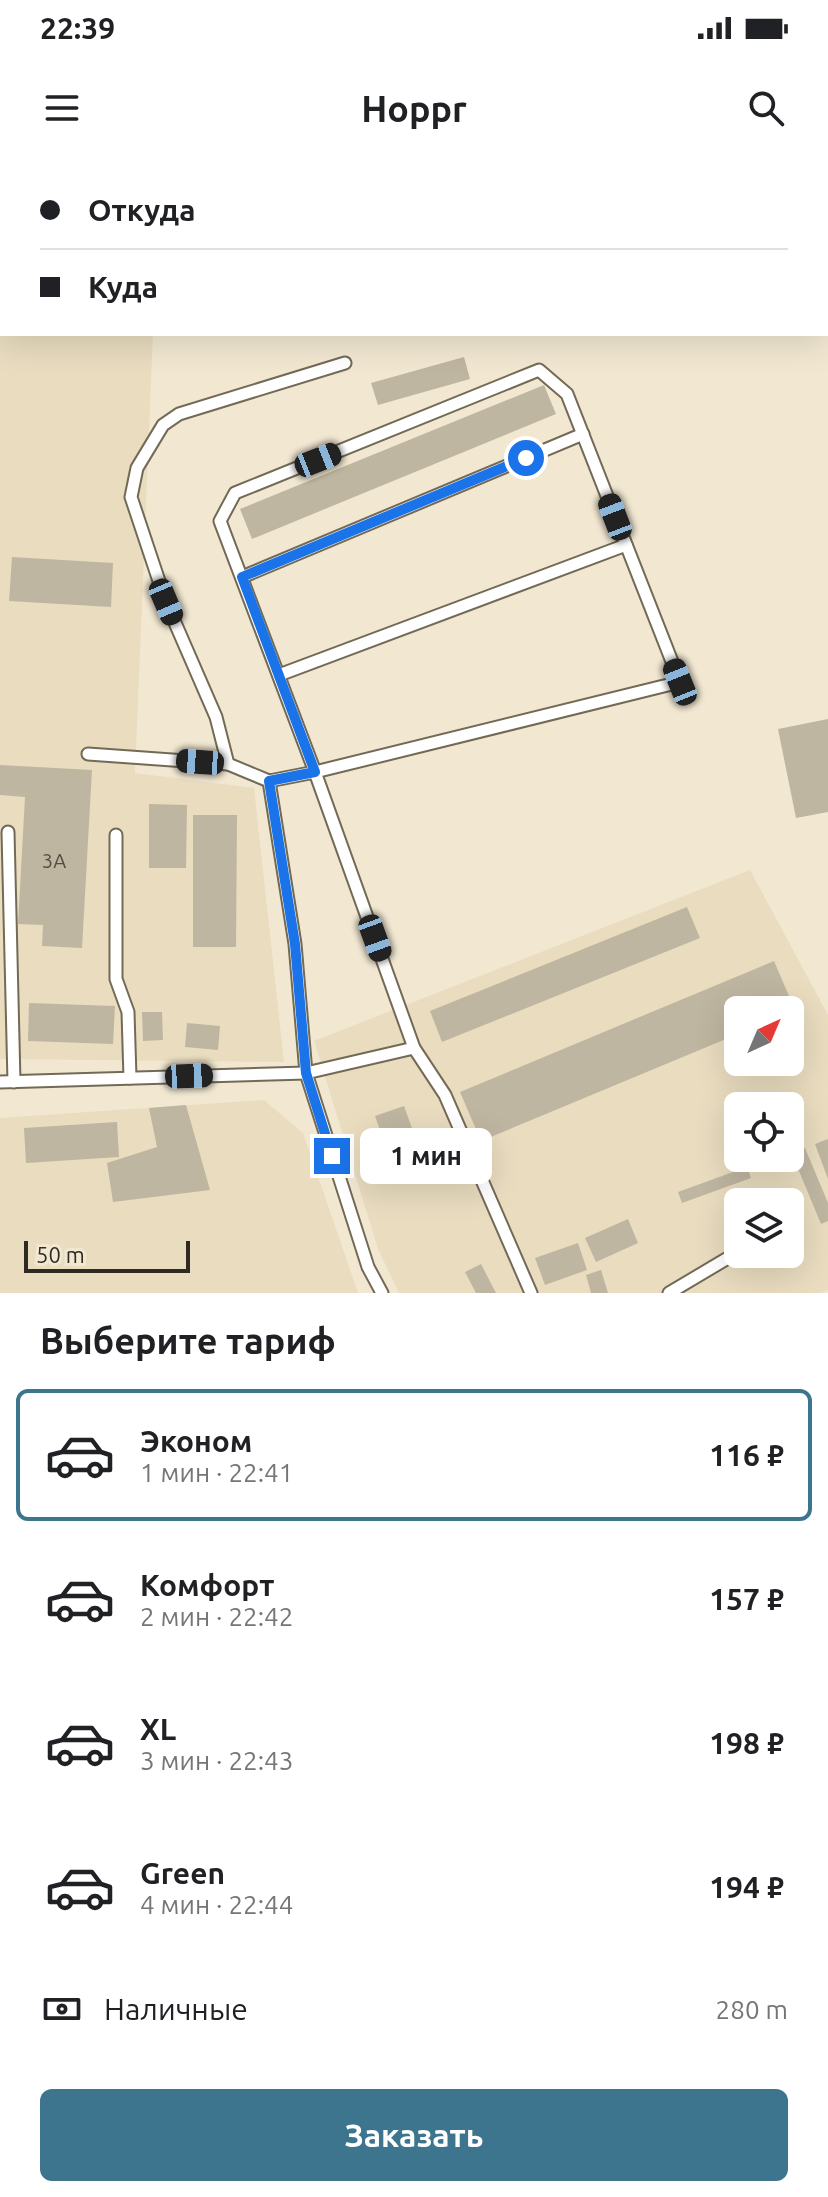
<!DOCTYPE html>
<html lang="ru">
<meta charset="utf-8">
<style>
body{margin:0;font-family:Ubuntu,sans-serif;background:#f6f6f6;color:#202124;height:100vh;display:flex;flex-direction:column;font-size:30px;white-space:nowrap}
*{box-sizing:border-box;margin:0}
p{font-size:26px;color:#757577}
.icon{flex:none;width:44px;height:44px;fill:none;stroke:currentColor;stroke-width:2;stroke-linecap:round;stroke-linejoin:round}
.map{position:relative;height:1133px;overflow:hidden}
.panel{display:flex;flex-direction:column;background:#fff;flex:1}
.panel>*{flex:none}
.top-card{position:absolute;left:0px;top:0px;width:828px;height:176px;box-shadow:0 8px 32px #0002;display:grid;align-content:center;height:176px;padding:0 40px;background:#fff}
.needle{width:52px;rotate:44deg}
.fabs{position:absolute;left:724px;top:836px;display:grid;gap:16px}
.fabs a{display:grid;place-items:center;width:80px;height:80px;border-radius:12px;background:#fff;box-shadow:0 8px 32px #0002;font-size:40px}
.scale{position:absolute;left:24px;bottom:20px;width:166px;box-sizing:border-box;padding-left:8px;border:4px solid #2e2a22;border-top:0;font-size:22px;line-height:28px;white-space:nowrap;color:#2e2a22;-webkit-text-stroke:6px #f2e8d2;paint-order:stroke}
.end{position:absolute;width:36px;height:36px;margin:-18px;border:10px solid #1a73e8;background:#fff;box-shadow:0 0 0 4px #fff}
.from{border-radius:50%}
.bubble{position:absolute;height:56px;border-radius:12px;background:#fff;box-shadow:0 8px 32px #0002;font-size:26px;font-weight:600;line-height:56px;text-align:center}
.car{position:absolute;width:24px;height:48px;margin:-24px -12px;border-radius:10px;box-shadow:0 0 6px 2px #0007;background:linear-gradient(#222 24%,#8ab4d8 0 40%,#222 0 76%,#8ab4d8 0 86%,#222 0)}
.top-card b{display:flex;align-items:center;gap:28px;height:76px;font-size:30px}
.top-card b+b{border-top:2px solid #e0e0e0}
.top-card i{width:20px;height:20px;background:#202124}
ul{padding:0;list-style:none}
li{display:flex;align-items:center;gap:24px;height:132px;margin:0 16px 12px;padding:0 24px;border:4px solid transparent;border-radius:12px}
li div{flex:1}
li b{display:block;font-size:30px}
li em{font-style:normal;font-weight:600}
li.on{border-color:#3d758f}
li>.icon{width:72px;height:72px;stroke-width:1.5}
h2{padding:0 40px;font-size:36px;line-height:96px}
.pay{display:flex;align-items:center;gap:20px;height:88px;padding:0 40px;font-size:30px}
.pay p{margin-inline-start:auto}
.button{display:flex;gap:16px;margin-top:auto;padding:16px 40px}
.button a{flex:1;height:92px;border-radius:12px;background:#3d758f;color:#fff;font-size:32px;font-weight:600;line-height:92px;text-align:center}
.status{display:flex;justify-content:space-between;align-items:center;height:56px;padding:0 40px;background:#fff;direction:ltr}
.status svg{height:22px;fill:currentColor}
header{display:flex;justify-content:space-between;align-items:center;height:104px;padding:0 40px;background:#fff;font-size:36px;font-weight:600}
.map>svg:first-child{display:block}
.built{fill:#e9dcbf;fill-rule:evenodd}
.building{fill:#bfb6a1}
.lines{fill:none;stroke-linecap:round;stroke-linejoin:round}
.lane-casing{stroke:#726a56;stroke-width:15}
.lane{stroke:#fff;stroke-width:11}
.rail{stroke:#8e8778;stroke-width:6;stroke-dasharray:14 14;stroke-linecap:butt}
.route{stroke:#1a73e8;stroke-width:10}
.labels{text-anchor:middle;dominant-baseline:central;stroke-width:7;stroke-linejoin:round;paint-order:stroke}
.number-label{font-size:20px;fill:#524d42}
</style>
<div class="status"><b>22:39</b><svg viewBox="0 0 49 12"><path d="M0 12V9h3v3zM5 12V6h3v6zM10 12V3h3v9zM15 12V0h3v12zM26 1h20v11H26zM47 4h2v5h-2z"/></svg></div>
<header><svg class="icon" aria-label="menu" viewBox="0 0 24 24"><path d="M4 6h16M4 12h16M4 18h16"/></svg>Hoppr<svg class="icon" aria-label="search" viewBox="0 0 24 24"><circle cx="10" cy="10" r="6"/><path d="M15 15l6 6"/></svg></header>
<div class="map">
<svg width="828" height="1133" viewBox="0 0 828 1133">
<rect width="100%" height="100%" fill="#f2e8d2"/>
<g class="built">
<path d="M0 27 2 174H153L135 613 254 628 284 902 0 899Z"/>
<path d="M750 710 828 855V1130L821 1133H399L378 1089 314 881ZM738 850H790V902H738ZM738 946H790V998H738ZM738 1042H790V1094H738Z"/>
<path d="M264 940 303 973 358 1133H0V958Z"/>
</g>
<g class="building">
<path d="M464 197 470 219 378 245 371 223Z"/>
<path d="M544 225 556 254 252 379 240 349Z"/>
<path d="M12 397 113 403 111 447 9 441Z"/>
<path d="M828 559V652L796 658 778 569Z"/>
<path d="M0 605 92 610 82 788 42 786 43 765 18 764 25 637 0 635Z"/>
<path d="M149 644 187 645 186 708H149Z"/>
<path d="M193 655H237L236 787H193Z"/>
<path d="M687 747 700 778 442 882 430 851Z"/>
<path d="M774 801 795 850 790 852V850H738V874L481 981 460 932Z"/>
<path d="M29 843 115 846 113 884 28 881Z"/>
<path d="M142 852H162L163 880 143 881Z"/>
<path d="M187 863 220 866 218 890 185 887Z"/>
<path d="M186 945 210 1030 113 1042 107 1003 157 987 149 948Z"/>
<path d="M404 946 423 999 394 1009 375 956Z"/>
<path d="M117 962 119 997 26 1003 24 968Z"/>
<path d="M828 979V1019L815 984Z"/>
<path d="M805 988 828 1043V1061L821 1064 792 994Z"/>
<path d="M747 1007 751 1018 682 1043 678 1032Z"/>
<path d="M628 1059 638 1083 596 1102 585 1078Z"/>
<path d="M578 1083 587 1110 545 1125 535 1098Z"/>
<path d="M481 1104 496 1133H476L465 1112Z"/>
<path d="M601 1110 608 1133H591L586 1115Z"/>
</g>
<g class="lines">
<g class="lane-casing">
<g id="lane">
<path d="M242 417 583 274"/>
<path d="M279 515 626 385"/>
<path d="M88 594 228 604 269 621"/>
<path d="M228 604 216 557 166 442 131 337 137 308 163 265 179 254 345 203"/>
<path d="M8 672 14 922"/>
<path d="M116 675V819L128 852 130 918"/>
<path d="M0 922 306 913 414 888 445 935 531 1133"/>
<path d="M382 1133 368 1107 306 913 295 784 269 621 315 612 680 522 567 234 539 210 235 333 220 361 315 612 414 888"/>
<path d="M669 1133 738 1092"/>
</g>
</g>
<use href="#lane" class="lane"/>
<g class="rail">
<path d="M423 0 432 2"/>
<path d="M487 0 497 2"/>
<path d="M561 0 570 2"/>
<path d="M826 46H828"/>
<path d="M826 62 828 63"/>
<path d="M826 76 828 77"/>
</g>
</g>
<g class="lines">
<path class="route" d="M332 996 306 913 295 784 269 621 315 612 242 417 526 298"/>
</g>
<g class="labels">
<g class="number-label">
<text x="54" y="700">3А</text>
</g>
</g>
</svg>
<div class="fabs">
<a><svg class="needle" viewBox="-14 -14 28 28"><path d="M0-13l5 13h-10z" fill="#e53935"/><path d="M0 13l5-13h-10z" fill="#757577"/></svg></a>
<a><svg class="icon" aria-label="locate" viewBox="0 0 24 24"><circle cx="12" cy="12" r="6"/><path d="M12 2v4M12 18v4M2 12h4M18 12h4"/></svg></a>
<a><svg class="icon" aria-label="layers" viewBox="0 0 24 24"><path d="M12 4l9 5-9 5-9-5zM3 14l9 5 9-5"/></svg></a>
</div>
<div class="scale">50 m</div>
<i class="end from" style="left:526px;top:298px"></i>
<i class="end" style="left:332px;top:996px"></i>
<div class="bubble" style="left:360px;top:968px;width:132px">1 мин</div>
<i class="car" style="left:318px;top:300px;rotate:68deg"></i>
<i class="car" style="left:615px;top:357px;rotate:339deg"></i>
<i class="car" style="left:166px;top:442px;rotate:157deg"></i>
<i class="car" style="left:680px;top:522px;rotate:338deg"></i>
<i class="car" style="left:200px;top:602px;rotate:274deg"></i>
<i class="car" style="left:375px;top:778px;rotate:160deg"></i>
<i class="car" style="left:189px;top:916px;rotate:88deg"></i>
<div class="top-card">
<b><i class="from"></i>Откуда</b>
<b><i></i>Куда</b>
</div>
</div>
<section class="panel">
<h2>Выберите тариф</h2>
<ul>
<li class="on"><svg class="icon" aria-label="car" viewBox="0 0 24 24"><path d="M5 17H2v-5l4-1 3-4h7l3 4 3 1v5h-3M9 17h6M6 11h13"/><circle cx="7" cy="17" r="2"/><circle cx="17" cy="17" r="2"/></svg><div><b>Эконом</b><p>1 мин · 22:41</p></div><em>116 ₽</em></li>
<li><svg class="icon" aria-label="car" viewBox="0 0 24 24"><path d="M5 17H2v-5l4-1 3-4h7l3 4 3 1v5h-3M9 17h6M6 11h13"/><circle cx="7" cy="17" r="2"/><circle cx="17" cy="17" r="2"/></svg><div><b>Комфорт</b><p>2 мин · 22:42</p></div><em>157 ₽</em></li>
<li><svg class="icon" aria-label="car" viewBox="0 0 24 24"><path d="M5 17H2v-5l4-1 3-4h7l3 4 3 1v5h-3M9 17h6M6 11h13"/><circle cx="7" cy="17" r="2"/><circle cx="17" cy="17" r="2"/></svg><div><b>XL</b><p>3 мин · 22:43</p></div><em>198 ₽</em></li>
<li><svg class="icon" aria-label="car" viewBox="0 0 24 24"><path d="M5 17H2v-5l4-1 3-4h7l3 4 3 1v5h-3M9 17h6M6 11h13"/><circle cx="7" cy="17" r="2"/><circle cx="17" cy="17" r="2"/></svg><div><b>Green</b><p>4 мин · 22:44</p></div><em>194 ₽</em></li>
</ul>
<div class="pay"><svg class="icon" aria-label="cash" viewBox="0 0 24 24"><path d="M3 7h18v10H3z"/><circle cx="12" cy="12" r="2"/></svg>Наличные<p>280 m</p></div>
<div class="button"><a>Заказать</a></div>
</section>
